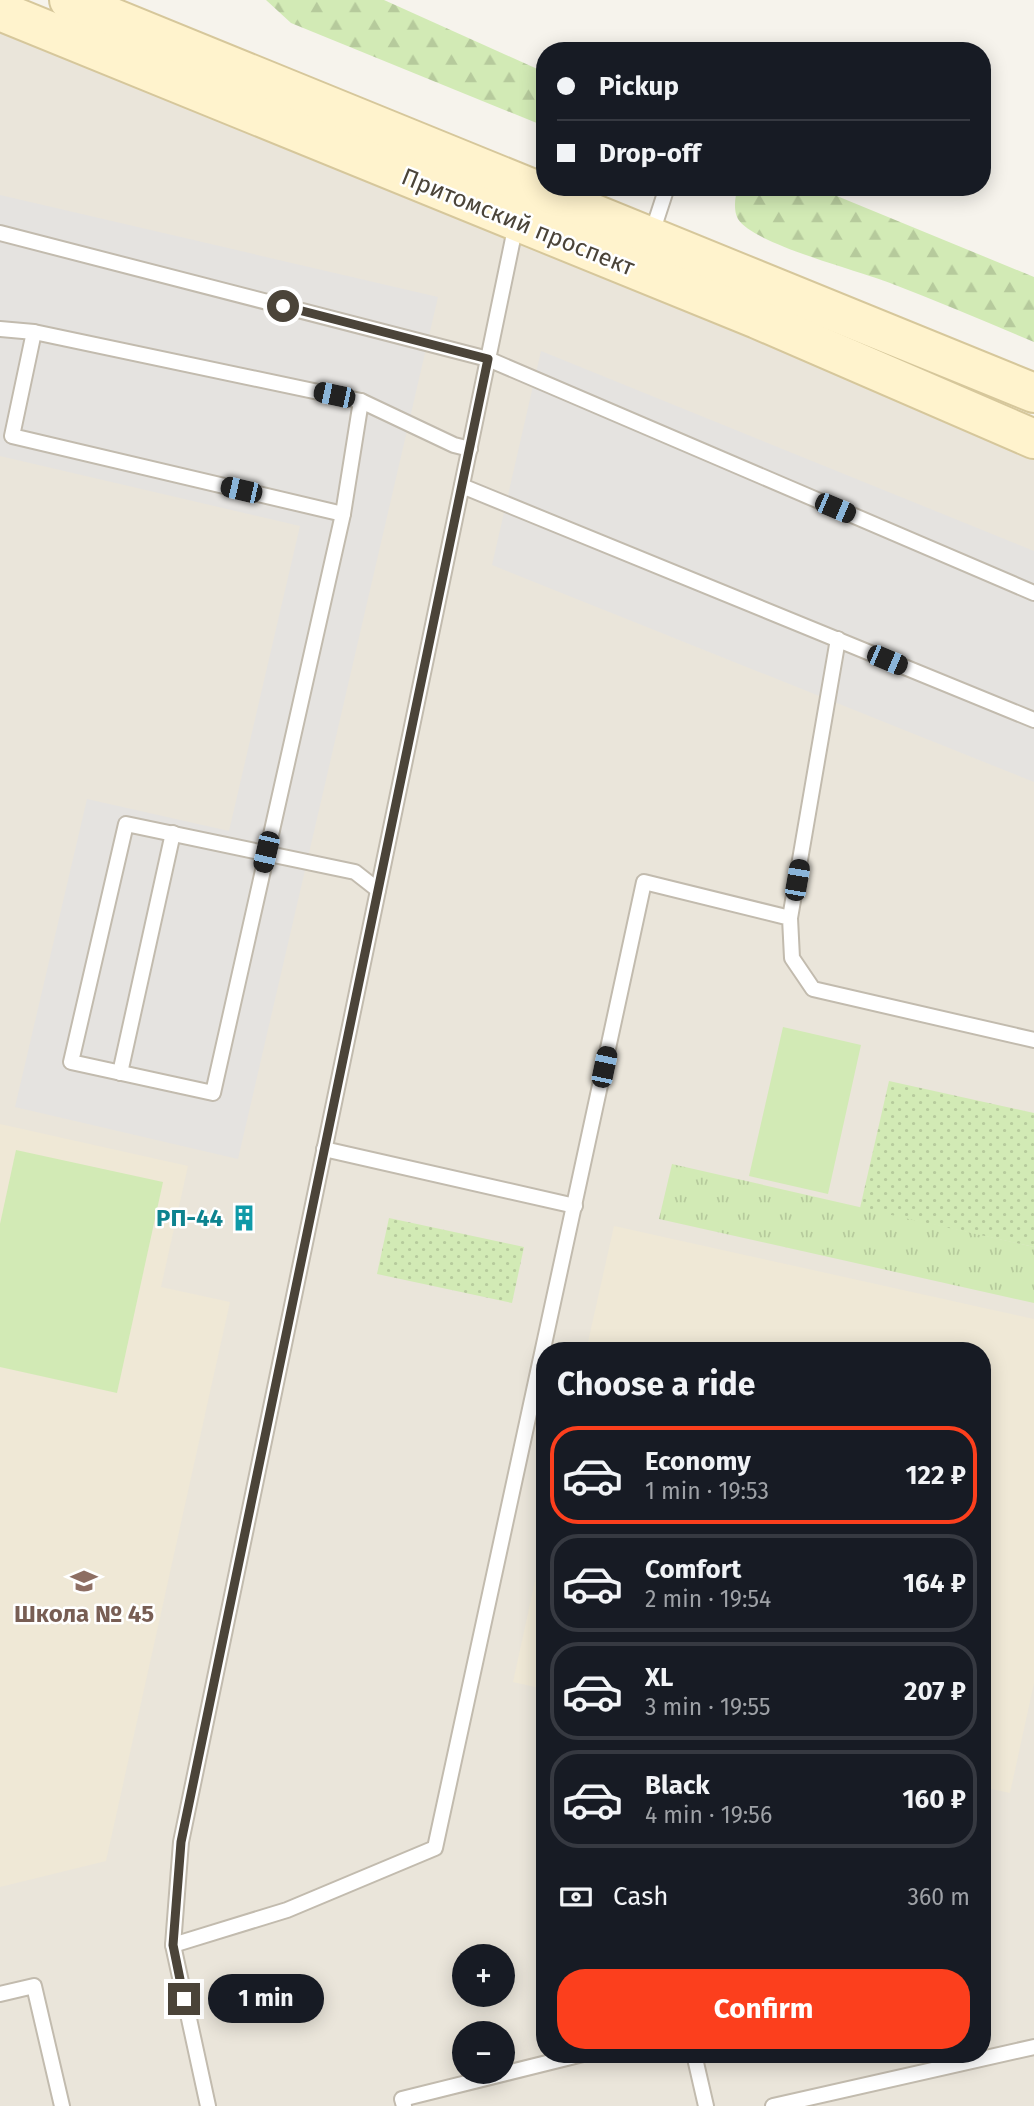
<!DOCTYPE html>
<meta charset="utf-8">
<style>
body{margin:0;font-family:"Fira Sans",sans-serif;background:#242831;color:#f1f3f6;height:100vh;display:flex;flex-direction:column;font-size:26px;white-space:nowrap}
*{box-sizing:border-box;margin:0}
p{font-size:23px;color:#9ea1a6}
.icon{flex:none;width:38px;height:38px;fill:none;stroke:currentColor;stroke-width:2;stroke-linecap:round;stroke-linejoin:round}
.map{position:relative;flex:1;overflow:hidden}
.details{position:absolute;left:536px;top:1342px;width:455px;height:721px;display:flex;flex-direction:column;background:#171b24;border-radius:28px;box-shadow:0 4px 18px #0003}
.details>*{flex:none}
.guide{position:absolute;left:536px;top:42px;width:455px;height:154px;border-radius:28px;box-shadow:0 4px 18px #0003;display:grid;align-content:center;height:154px;padding:0 21px;background:#171b24}
.tools{position:absolute;left:452px;top:1944px;display:grid;gap:14px}
.tools a{display:grid;place-items:center;width:63px;height:63px;border-radius:50%;background:#171b24;box-shadow:0 4px 18px #0003;font-size:35px}
.end{position:absolute;width:32px;height:32px;margin:-16px;border:9px solid #4b4439;background:#fff;box-shadow:0 0 0 4px #fff}
.from{border-radius:50%}
.bubble{position:absolute;height:49px;border-radius:24px;background:#171b24;box-shadow:0 4px 18px #0003;font-size:23px;font-weight:700;line-height:49px;text-align:center}
.car{position:absolute;width:21px;height:42px;margin:-21px -10px;border-radius:9px;box-shadow:0 0 5px 2px #0007;background:linear-gradient(#222 24%,#8ab4d8 0 40%,#222 0 76%,#8ab4d8 0 86%,#222 0)}
.guide b{display:flex;align-items:center;gap:24px;height:66px;font-size:26px}
.guide b+b{border-top:2px solid #363941}
.guide i{width:18px;height:18px;background:#f1f3f6}
ul{padding:0;list-style:none}
li{display:flex;align-items:center;gap:21px;height:98px;margin:0 14px 10px;padding:0 7px;border:4px solid #363941;border-radius:28px}
li div{flex:1}
li b{display:block;font-size:26px}
li em{font-style:normal;font-weight:700}
li.active{border-color:#fc3f1d}
li>.icon{width:63px;height:63px;stroke-width:1.5}
h2{padding:0 21px;font-size:32px;line-height:84px}
.pay{display:flex;align-items:center;gap:18px;height:77px;padding:0 21px;font-size:26px}
.pay p{margin-inline-start:auto}
.action{display:flex;gap:14px;margin-top:auto;padding:14px 21px}
.action a{flex:1;height:80px;border-radius:28px;background:#fc3f1d;color:#fff;font-size:28px;font-weight:700;line-height:80px;text-align:center}
.map>svg:first-child{display:block}
.residential{fill:#eae5da;fill-rule:evenodd}
.education{fill:#efe8d6}
.grass{fill:url(#grass-tufts)}
.forest{fill:url(#forest-firs)}
.park{fill:url(#park-dots)}
.pitch{fill:#d2eab5}
.parking{fill:#e5e3e0}
.lines{fill:none;stroke-linecap:round;stroke-linejoin:round}
.lane-casing{stroke:#c2bbae;stroke-width:18}
.secondary-casing{stroke:#d6c79b;stroke-width:42}
.lane{stroke:#fff;stroke-width:14}
.secondary{stroke:#fff3cd;stroke-width:38}
.route{stroke:#4b4439;stroke-width:9}
.labels{text-anchor:middle;dominant-baseline:central;stroke-width:5;stroke-linejoin:round;paint-order:stroke}
.street-label{font-size:24px;fill:#4b4439;stroke:#fff}
.culture-label{font-size:24px;font-weight:bold;fill:#0d838f;stroke:#fff;text-anchor:end}
.education-label{font-size:24px;font-weight:bold;fill:#785e54;stroke:#fff}
</style>
<div class="map">
<svg width="1034" height="2106" viewBox="0 0 1034 2106">
<defs>
<pattern id="grass-tufts" width="24" height="20" patternUnits="userSpaceOnUse" patternTransform="scale(1.75)"><rect width="24" height="20" fill="#d2eab5"/><path d="M3 7l-1-3M5 7V3M7 7l1-3M15 17l-1-3M17 17v-4M19 17l1-3" fill="none" stroke="#b6ca9c"/></pattern>
<pattern id="forest-firs" width="22" height="20" patternUnits="userSpaceOnUse" patternTransform="scale(1.75)"><rect width="22" height="20" fill="#d2eab5"/><path d="M5 1l3.5 6h-7zM16 11l3.5 6h-7z" fill="#b6ca9c"/></pattern>
<pattern id="park-dots" width="8" height="8" patternUnits="userSpaceOnUse" patternTransform="scale(1.75)"><rect width="8" height="8" fill="#d2eab5"/><path d="M2 2h.1M6 6h.1" fill="none" stroke="#b6ca9c" stroke-width="1.8" stroke-linecap="round"/></pattern>
</defs>
<rect width="100%" height="100%" fill="#f6f3ec"/>
<path class="residential" d="M0 11 1034 439V2106H0ZM544 1351H982V2054H544ZM464 1956H502V1995H464ZM464 2034H502V2072H464Z"/>
<g class="education">
<path d="M0 1124 188 1166 161 1287 230 1302 106 1861 0 1887Z"/>
<path d="M614 1226 1034 1319V1683L1010 1793 982 1787V1351H586Z"/>
<path d="M544 1540V1689L513 1682Z"/>
</g>
<path class="grass" d="M672 1164 1034 1247V1303L659 1219Z"/>
<g class="forest">
<path d="M266 0H384L544 72V126L291 23Z"/>
<path d="M738 187H815L1034 277V342C986 322 938 301 890 283 860 271 753 244 738 219 733 210 735 196 738 187Z"/>
</g>
<g class="park">
<path d="M889 1081 1034 1113V1247L860 1208Z"/>
<path d="M389 1218 524 1247 512 1303 377 1274Z"/>
</g>
<g class="pitch">
<path d="M783 1027 861 1045 828 1194 749 1176Z"/>
<path d="M16 1150 163 1182 117 1393 0 1367V1224Z"/>
</g>
<g class="parking">
<path d="M0 195 438 297 238 1159 15 1107 87 799 229 831 300 526 0 456Z"/>
<path d="M541 351 1034 551V782L492 565Z"/>
</g>
<g class="lines">
<g class="lane-casing">
<g id="lane">
<path d="M0 233 488 359 1034 593"/>
<path d="M651 236 667 187"/>
<path d="M0 329 34 332 361 401 454 445 470 449"/>
<path d="M34 332 12 436 343 514"/>
<path d="M361 401 343 514 213 1093 71 1062 126 824 355 872 378 890"/>
<path d="M462 486 1034 720"/>
<path d="M790 918 838 639"/>
<path d="M120 1073 173 833"/>
<path d="M324 1149 575 1206"/>
<path d="M173 1945 287 1910 435 1848 644 882 790 918 792 958 813 989 1034 1040"/>
<path d="M0 1994 34 1986 62 2106"/>
<path d="M694 2054 706 2106"/>
<path d="M208 2106 173 1945 181 1842 516 224"/>
<path d="M404 2106 402 2099 583 2054"/>
<path d="M773 2106 1034 2047"/>
</g>
</g>
<g class="secondary-casing">
<g id="secondary">
<path d="M69 0 1034 393"/>
<path d="M0 11 757 319 1034 439"/>
</g>
</g>
<use href="#lane" class="lane"/>
<use href="#secondary" class="secondary"/>
</g>
<g class="lines">
<path class="route" d="M184 1999 173 1945 181 1842 488 359 283 306"/>
</g>
<defs>
<g id="building-bare" transform="scale(2.1)"><path d="M-4-6H4V6H1V3H-1V6H-4ZM-2.5-4.3h1.7v1.8h-1.7ZM.8-4.3h1.7v1.8H.8ZM-2.5-1h1.7V.8h-1.7ZM.8-1h1.7V.8H.8Z" fill="#0f9aa8" stroke="#fff" stroke-width="2.5" paint-order="stroke"/></g>
<g id="school-bare" transform="scale(2.1)"><path d="M0-5L7-2L0 1L-7-2ZM-4 1L0 2.5L4 1V4Q0 6-4 4Z" fill="#8d6e63" stroke="#fff" stroke-width="2.5" paint-order="stroke"/></g>
</defs>
<g fill-rule="evenodd">
<use href="#building-bare" x="244" y="1218"/>
<use href="#school-bare" x="84" y="1581"/>
</g>
<g class="labels">
<g class="street-label">
<text transform="translate(518 222) rotate(22)">Притомский проспект</text>
</g>
<g class="culture-label">
<text x="223" y="1218">РП-44</text>
</g>
<g class="education-label">
<text x="84" y="1614">Школа № 45</text>
</g>
</g>
</svg>
<div class="tools">
<a>+</a>
<a>−</a>
</div>
<i class="end from" style="left:283px;top:306px"></i>
<i class="end" style="left:184px;top:1999px"></i>
<div class="bubble" style="left:208px;top:1974px;width:116px">1 min</div>
<i class="car" style="left:334px;top:395px;rotate:282deg"></i>
<i class="car" style="left:241px;top:490px;rotate:283deg"></i>
<i class="car" style="left:835px;top:508px;rotate:113deg"></i>
<i class="car" style="left:887px;top:660px;rotate:113deg"></i>
<i class="car" style="left:266px;top:852px;rotate:193deg"></i>
<i class="car" style="left:797px;top:880px;rotate:10deg"></i>
<i class="car" style="left:604px;top:1067px;rotate:12deg"></i>
<div class="guide">
<b><i class="from"></i>Pickup</b>
<b><i></i>Drop-off</b>
</div>
<section class="details">
<h2>Choose a ride</h2>
<ul>
<li class="active"><svg class="icon" aria-label="car" viewBox="0 0 24 24"><path d="M5 17H2v-5l4-1 3-4h7l3 4 3 1v5h-3M9 17h6M6 11h13"/><circle cx="7" cy="17" r="2"/><circle cx="17" cy="17" r="2"/></svg><div><b>Economy</b><p>1 min · 19:53</p></div><em>122 ₽</em></li>
<li><svg class="icon" aria-label="car" viewBox="0 0 24 24"><path d="M5 17H2v-5l4-1 3-4h7l3 4 3 1v5h-3M9 17h6M6 11h13"/><circle cx="7" cy="17" r="2"/><circle cx="17" cy="17" r="2"/></svg><div><b>Comfort</b><p>2 min · 19:54</p></div><em>164 ₽</em></li>
<li><svg class="icon" aria-label="car" viewBox="0 0 24 24"><path d="M5 17H2v-5l4-1 3-4h7l3 4 3 1v5h-3M9 17h6M6 11h13"/><circle cx="7" cy="17" r="2"/><circle cx="17" cy="17" r="2"/></svg><div><b>XL</b><p>3 min · 19:55</p></div><em>207 ₽</em></li>
<li><svg class="icon" aria-label="car" viewBox="0 0 24 24"><path d="M5 17H2v-5l4-1 3-4h7l3 4 3 1v5h-3M9 17h6M6 11h13"/><circle cx="7" cy="17" r="2"/><circle cx="17" cy="17" r="2"/></svg><div><b>Black</b><p>4 min · 19:56</p></div><em>160 ₽</em></li>
</ul>
<div class="pay"><svg class="icon" aria-label="cash" viewBox="0 0 24 24"><path d="M3 7h18v10H3z"/><circle cx="12" cy="12" r="2"/></svg>Cash<p>360 m</p></div>
<div class="action"><a>Confirm</a></div>
</section>
</div>
